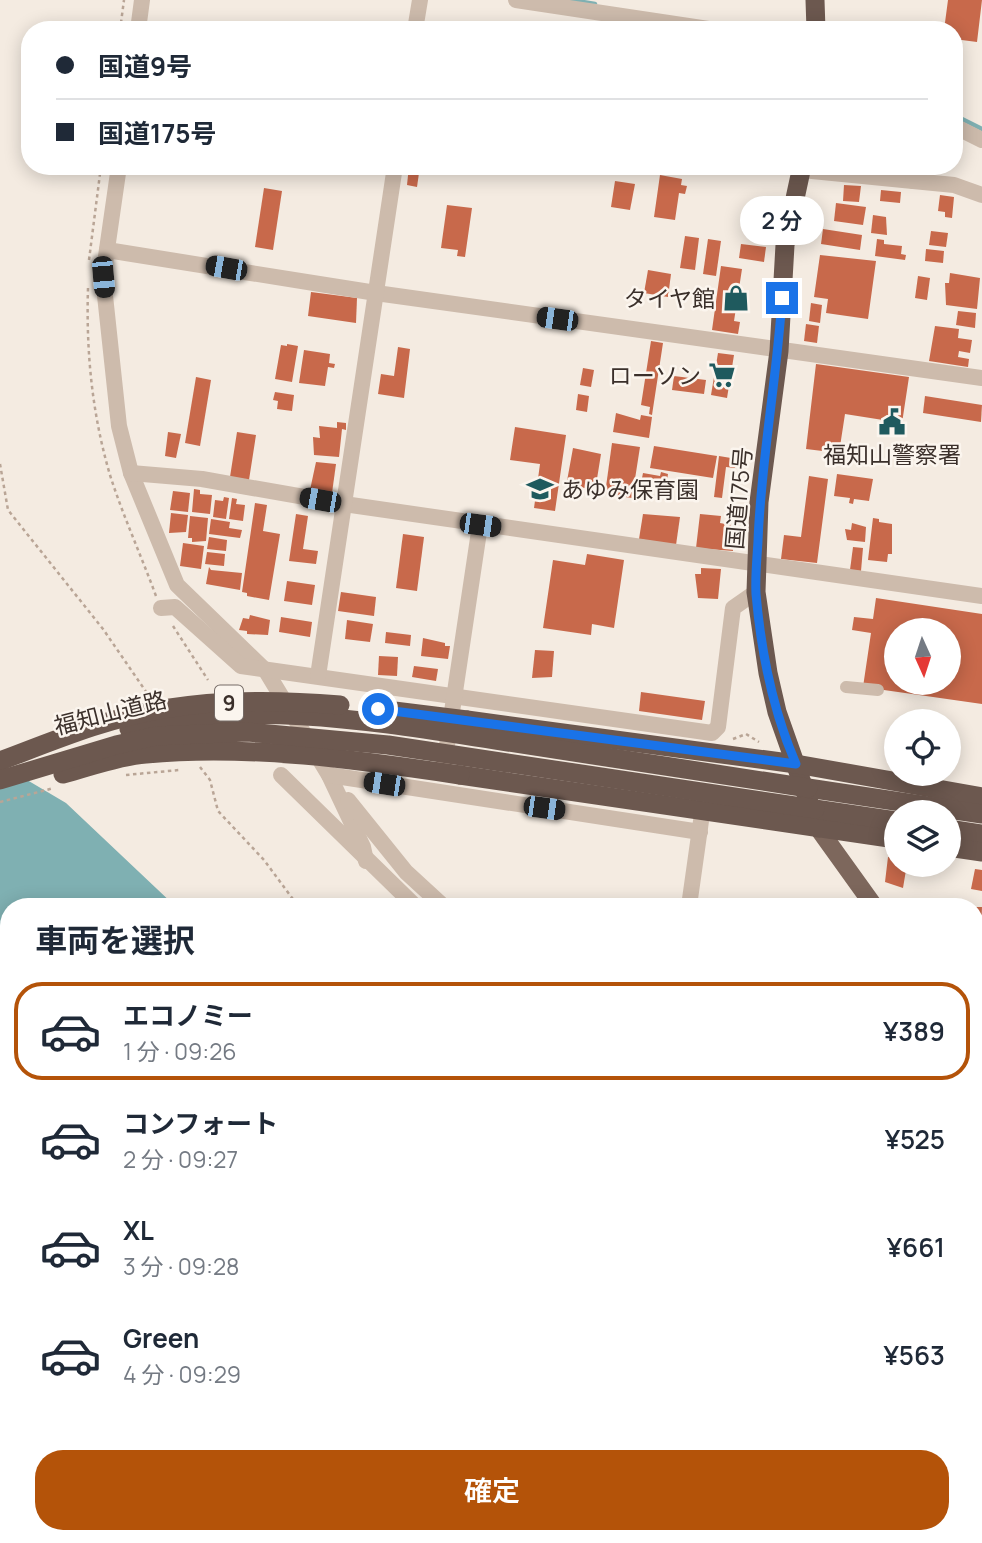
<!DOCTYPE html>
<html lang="ja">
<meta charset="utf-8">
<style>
body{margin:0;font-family:Manrope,"Noto Sans JP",sans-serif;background:#f6f6f7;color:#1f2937;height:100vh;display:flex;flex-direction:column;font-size:26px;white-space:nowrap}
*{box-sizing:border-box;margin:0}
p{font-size:23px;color:#747a83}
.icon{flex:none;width:38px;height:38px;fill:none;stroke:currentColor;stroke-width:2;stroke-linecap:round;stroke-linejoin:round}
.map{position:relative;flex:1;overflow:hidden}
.drawer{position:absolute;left:0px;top:898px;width:984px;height:646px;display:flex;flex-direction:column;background:#fff;border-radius:28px 28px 0 0;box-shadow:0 4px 18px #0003}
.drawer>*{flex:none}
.top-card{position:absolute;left:21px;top:21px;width:942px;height:154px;border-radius:28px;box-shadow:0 4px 18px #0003;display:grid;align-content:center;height:154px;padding:0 35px;background:#fff}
.needle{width:46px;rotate:177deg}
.controls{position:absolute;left:884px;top:618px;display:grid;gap:14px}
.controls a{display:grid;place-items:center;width:77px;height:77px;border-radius:50%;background:#fff;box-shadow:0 4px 18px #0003;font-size:35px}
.end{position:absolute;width:32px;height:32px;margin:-16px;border:9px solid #1a73e8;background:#fff;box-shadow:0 0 0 4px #fff}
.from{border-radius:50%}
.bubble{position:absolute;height:49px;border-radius:24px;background:#fff;box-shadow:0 4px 18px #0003;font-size:23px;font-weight:600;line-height:49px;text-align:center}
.car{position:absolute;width:21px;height:42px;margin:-21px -10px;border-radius:9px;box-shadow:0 0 5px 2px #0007;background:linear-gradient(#222 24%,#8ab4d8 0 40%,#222 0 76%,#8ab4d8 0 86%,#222 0)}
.top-card b{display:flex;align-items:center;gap:24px;height:66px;font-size:26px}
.top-card b+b{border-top:2px solid #e0e1e3}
.top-card i{width:18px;height:18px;background:#1f2937}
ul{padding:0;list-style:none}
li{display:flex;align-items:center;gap:21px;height:98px;margin:0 14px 10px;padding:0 21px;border:4px solid transparent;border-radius:28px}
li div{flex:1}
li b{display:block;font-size:26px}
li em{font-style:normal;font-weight:600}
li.active{border-color:#b45309}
li>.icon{width:63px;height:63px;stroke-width:1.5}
h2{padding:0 35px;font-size:32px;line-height:84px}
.primary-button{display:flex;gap:14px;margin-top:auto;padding:14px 35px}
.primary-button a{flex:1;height:80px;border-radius:28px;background:#b45309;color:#fff;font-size:28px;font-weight:600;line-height:80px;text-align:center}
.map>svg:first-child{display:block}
.water{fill:#7fb0b2}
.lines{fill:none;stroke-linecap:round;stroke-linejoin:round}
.stream{stroke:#7fb0b2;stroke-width:4.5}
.building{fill:#c8694b;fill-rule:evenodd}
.path{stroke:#b9a596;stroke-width:2.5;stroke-dasharray:3.5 3.5;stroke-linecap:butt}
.pedestrian{stroke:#cdbbac;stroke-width:12}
.minor{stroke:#cdbbac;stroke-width:16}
.tertiary{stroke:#cdbbac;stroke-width:18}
.primary{stroke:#7d675c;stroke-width:18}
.trunk{stroke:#6c584f;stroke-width:19}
.path-bridge{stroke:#b9a596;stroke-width:2.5;stroke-dasharray:3.5 3.5;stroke-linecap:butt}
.trunk-bridge{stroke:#6c584f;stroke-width:19}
.route{stroke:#1a73e8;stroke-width:9}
.labels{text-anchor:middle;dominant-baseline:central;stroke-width:5;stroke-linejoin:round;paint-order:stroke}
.shield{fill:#fbf5ee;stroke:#756b66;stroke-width:2}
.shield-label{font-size:21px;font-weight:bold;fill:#3b302b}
.poi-label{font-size:23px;fill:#3b302b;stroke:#fbf5ee;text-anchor:end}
.street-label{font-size:23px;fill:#3b302b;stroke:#fbf5ee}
</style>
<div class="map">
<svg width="982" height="1543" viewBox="0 0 982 1543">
<rect width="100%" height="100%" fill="#f4ebe1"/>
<g class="water">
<path d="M0 764 66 803 175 906H9V968L0 961Z"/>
<path d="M586 1535H780L797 1543H595Z"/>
</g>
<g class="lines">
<g class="stream">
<path d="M571 0 595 4"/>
<path d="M717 25 746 30"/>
<path d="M954 115 982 129"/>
<path d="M231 1543 240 1537 244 1538"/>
</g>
</g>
<g class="building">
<path d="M948 0H982L977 42 954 39V30H944Z"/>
<path d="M409 166H420L417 187 407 185Z"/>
<path d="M660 175 682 179 681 185 687 186 685 194 679 193 675 220 654 217Z"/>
<path d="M615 181 635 184 630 210 611 207Z"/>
<path d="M844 185 861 186 859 202 843 201Z"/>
<path d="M264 188 282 191 273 250 255 247Z"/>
<path d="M881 190 901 192 900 203 880 201Z"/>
<path d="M940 195 954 197 952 218 945 217V212L938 211Z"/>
<path d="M836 203 866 207 863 225 834 221Z"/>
<path d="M447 205 472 208 465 257 457 256 458 250 441 248Z"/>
<path d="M873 215 886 217 887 235 871 233Z"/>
<path d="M823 229 862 235 860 250 821 244Z"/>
<path d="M931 231 948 233 946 247 929 245Z"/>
<path d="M685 236 699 238 695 270 680 268Z"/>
<path d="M708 239 721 241 716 276 703 274Z"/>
<path d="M877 239 884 240V244L902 246 901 254 906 255 905 260 875 256Z"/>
<path d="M741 244 766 247 764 262 739 258Z"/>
<path d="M926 249 944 251 943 263 925 261Z"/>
<path d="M820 255 876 261 868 319 826 313 828 299 814 297Z"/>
<path d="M721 266 742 269 734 321 740 322 738 334 712 330Z"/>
<path d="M648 270 671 274 668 297 644 293Z"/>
<path d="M950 273 980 278 977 309 946 305 945 283H949Z"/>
<path d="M918 276 930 278 927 300 915 298Z"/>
<path d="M311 292 357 298 356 323 308 316Z"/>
<path d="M811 303 822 305 820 323 809 321Z"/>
<path d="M958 311 976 313 975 328 956 325Z"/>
<path d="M806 324 819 326 817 343 804 341Z"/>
<path d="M935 326 959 329 958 338 972 340 970 353 959 351 958 357 969 359 968 367 929 361Z"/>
<path d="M651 341 663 343 652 415 649 414 650 407 641 405Z"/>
<path d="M287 344 298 346 292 382 275 379 281 345 287 346Z"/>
<path d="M398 347 410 349 404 398 378 394 381 374 394 376Z"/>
<path d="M304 350 330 354 329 363 335 364 334 368 328 367 325 386 299 383Z"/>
<path d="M718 353 734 355 727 398 711 395Z"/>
<path d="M816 364 909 377 902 423 845 414 839 453 806 449Z"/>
<path d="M583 368 594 370 591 387 580 385Z"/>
<path d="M674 376 706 380 704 394 672 390Z"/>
<path d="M196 377 211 380 200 446 185 443Z"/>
<path d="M275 392 294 395 292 411 277 409 278 401 273 400Z"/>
<path d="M578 394 589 396 587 412 576 410Z"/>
<path d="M925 396 982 405 981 422 923 413Z"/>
<path d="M616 413 640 420 641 415 652 417 649 438 613 432Z"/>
<path d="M337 422 346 423V430L342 429 339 457 314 455 313 437 320 438 319 426 337 428Z"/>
<path d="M515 427 566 435 555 511 534 508 540 464 510 460Z"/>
<path d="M168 432 181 434 176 458 165 456Z"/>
<path d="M237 432 256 435 249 480 230 477Z"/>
<path d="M612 443 640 447 632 498 605 494Z"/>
<path d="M654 446 717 456 713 478 650 468Z"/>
<path d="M573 448 601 454 596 485 586 483 585 488 574 486 575 482 567 481Z"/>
<path d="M719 456 737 459 735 468 726 467 722 498 714 497Z"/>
<path d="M316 462 336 464 332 493 310 490Z"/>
<path d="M661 472 668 474 666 487 641 483 643 473 660 476Z"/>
<path d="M837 474 873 479 869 501 854 499 853 504 849 503 850 498 834 496Z"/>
<path d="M809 476 828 479 817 563 781 559 784 535 801 537Z"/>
<path d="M194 489 200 490V494L212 495 210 514 192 512Z"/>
<path d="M173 491 190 493 188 512 170 510Z"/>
<path d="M224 497 229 498 226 519 213 517 215 500 223 501Z"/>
<path d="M232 498 237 499 236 504 245 505 243 521 229 519Z"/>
<path d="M255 503 267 505 263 531 280 534 269 600 247 596V593L242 592Z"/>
<path d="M171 513 188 515 186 532 169 533Z"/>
<path d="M296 514 308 516 303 549 318 551 316 564 289 561Z"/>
<path d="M643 514 680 517 676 545 639 539Z"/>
<path d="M700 514 721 516 720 523 731 525 733 551 696 548Z"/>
<path d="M190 516 208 518 206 541 192 542V538H188Z"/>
<path d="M873 518 879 519V522L892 524V554H888L887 562 868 560Z"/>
<path d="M211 519 230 522 229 528 242 530 240 538 209 534Z"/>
<path d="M852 523 866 527 865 542 847 540 845 529 851 530Z"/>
<path d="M403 534 424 537 417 591 396 588Z"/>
<path d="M209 537 227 540 226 551 207 549Z"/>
<path d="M183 543 204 546 201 569 180 566Z"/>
<path d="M853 547 863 548 861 571 850 570Z"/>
<path d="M207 552 225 554 224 566 205 564Z"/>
<path d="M587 554 624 560 614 628 592 624 591 635 543 628 553 560 585 565Z"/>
<path d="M209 567 211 570 242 573 240 590 206 584Z"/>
<path d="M701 568 721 569 718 599 698 598 695 574H701Z"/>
<path d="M287 581 315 585 312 605 284 601Z"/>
<path d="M341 592 376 597 374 616 338 611Z"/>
<path d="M876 598 982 614V704L863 687 871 633 852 630 854 617 873 619ZM896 630H948V682H896Z"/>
<path d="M250 615 270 620 268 635 247 634V631L239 630 243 618 249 619Z"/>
<path d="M281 617 312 622 310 637 279 632Z"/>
<path d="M347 620 373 624 370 642 345 639Z"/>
<path d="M386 632 411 635 410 646 385 643Z"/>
<path d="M423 638 445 643V646H450L448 659 421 656Z"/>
<path d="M535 650 554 651 552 677 532 678Z"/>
<path d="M379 656 398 657 397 676 378 675Z"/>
<path d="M414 666 438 669 436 681 412 677Z"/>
<path d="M641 692 705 701 702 720 639 711Z"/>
<path d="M888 857 896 858V864H907L903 888 885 882Z"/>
<path d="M975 869 982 870V891L971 889Z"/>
<path d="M975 907H982L981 930 975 929Z"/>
<path d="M6 1168 9 1171V1191L5 1195 0 1191V1174Z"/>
<path d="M9 1350V1376L0 1367V1359Z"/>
<path d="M9 1421V1456L0 1447V1430Z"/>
<path d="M59 1535H87L79 1543H53L52 1541Z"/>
<path d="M93 1535H100L109 1543H85Z"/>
<path d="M106 1535H147L153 1543H112Z"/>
<path d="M344 1535H355L368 1543H339Z"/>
<path d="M399 1535H409L423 1543H394Z"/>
</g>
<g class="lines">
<g class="path">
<path d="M120 30 124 0"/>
<path d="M89 260 101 166"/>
<path d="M88 288C86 351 92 414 110 475 123 516 141 555 156 596"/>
<path d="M0 464 8 510 103 629 149 696"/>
<path d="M173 626 208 680"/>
<path d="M733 739 746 734 759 742"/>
<path d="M200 767 210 780 218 811 264 860 298 906"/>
<path d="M0 1110 9 1118"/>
<path d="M975 1467 982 1474"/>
<path d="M469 1535 478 1543"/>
</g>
<path class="pedestrian" d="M846 687 878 690"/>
<g class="minor">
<path d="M516 0 715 30"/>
<path d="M138 30 142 0"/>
<path d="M415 30 420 0"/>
<path d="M954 126 982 140"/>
<path d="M119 166 103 277 119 426 131 473 177 585 266 671 329 775 363 847 366 861"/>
<path d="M802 170 913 181 916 166"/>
<path d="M913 181 954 185 982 195"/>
<path d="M107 250 376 293 982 378"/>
<path d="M131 473 202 479 344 504 982 596"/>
<path d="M161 608 175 607 241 666 712 733 718 727 733 608 756 592"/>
<path d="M318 676 395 166"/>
<path d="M444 765 480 525"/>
<path d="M281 775 415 906"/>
<path d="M329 775 700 832"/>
<path d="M348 800 406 872 443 906"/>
<path d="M689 906 701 821"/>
<path d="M0 1157 9 1164"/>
<path d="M975 1187 982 1189"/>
<path d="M975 1317 982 1312"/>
<path d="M975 1421 982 1429"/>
<path d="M0 1503 9 1512"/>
<path d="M31 1535 39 1543"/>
<path d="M421 1535 427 1543"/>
<path d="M259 1543 270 1535"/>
</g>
<g class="tertiary">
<path d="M0 1297 9 1305"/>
<path d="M0 1317 9 1325"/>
<path d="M168 1535 174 1543"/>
<path d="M188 1535 194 1543"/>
</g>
<g class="primary">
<path d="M818 828 874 906"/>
<path d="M975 1022 982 1031"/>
<path d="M975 1447 982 1440"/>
<path d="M876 1543 885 1535"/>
</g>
<g class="trunk">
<path d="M815 0 816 30"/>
<path d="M802 166 785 245 779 351 759 502 756 592 768 673 777 712 818 828"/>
<path d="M467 720 796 764 982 797"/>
<path d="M460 775 896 839"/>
<path d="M808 788 982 814"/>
<path d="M815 809 896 821"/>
<path d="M948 829 982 834"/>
<path d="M948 847 982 852"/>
</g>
<g class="path-bridge">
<path d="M126 775 179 770"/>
<path d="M0 802 54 788"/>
</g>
<g class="trunk-bridge">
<path d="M370 708 467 720"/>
<path d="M129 729C254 698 383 723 508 742 608 757 708 772 808 788"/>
<path d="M0 761C53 741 107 718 163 709 221 699 282 700 340 705"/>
<path d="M63 774C90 767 118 756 146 754 249 744 359 760 460 775"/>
<path d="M0 780 116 745 156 736 247 732 388 745 815 809"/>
</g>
</g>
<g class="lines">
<path class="route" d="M378 709 796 764C773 711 761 651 756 594 755 576 757 559 758 541 761 460 777 379 782 298"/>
</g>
<defs>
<g id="shop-bare" transform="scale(2.1)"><path d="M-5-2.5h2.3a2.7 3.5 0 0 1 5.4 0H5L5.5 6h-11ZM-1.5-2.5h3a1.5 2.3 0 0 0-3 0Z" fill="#1f5a5e" stroke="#fbf5ee" stroke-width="2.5" paint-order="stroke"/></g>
<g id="supermarket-bare" transform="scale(2.1)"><path d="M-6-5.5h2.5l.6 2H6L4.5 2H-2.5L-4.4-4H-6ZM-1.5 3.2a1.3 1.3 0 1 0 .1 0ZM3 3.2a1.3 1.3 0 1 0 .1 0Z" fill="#1f5a5e" stroke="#fbf5ee" stroke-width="2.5" paint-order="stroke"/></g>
<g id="civic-bare" transform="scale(2.1)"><path d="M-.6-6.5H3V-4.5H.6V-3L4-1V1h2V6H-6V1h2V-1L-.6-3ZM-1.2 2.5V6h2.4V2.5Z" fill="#1f5a5e" stroke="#fbf5ee" stroke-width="2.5" paint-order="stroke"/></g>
<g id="school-bare" transform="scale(2.1)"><path d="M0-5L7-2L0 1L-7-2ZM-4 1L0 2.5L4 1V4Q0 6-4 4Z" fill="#1f5a5e" stroke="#fbf5ee" stroke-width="2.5" paint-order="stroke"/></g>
</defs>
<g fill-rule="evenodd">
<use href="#shop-bare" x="736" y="298"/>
<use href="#supermarket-bare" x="722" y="375"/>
<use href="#civic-bare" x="892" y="422"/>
<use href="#school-bare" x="540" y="489"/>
</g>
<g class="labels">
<rect class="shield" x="215" y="685.5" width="28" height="35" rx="5"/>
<g class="shield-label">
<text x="229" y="703">9</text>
</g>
<g class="poi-label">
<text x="715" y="298">タイヤ館</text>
<text x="701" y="375">ローソン</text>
<text x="892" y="454" text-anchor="middle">福知山警察署</text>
<text x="561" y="489" text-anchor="start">あゆみ保育園</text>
</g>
<g class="street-label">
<text transform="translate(738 498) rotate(-85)">国道175号</text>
<text transform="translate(110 712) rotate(-14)">福知山道路</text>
</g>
</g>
</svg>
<div class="controls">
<a><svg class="needle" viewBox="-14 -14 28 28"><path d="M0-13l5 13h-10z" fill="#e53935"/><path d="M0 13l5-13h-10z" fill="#747a83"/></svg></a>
<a><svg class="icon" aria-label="locate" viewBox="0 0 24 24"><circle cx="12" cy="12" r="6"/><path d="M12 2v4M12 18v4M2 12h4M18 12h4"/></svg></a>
<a><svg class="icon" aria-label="layers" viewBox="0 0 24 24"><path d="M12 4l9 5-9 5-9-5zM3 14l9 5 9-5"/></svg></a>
</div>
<i class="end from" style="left:378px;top:709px"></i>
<i class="end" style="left:782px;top:298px"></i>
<div class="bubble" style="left:740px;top:196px;width:84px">2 分</div>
<i class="car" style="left:226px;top:268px;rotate:280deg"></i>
<i class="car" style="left:103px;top:277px;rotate:175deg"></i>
<i class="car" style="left:557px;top:319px;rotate:278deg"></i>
<i class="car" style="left:320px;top:500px;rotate:280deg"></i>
<i class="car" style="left:480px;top:525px;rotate:98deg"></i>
<i class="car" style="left:384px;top:784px;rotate:279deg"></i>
<i class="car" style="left:544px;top:808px;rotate:98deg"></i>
<div class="top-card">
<b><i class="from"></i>国道9号</b>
<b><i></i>国道175号</b>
</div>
<section class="drawer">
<h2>車両を選択</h2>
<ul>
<li class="active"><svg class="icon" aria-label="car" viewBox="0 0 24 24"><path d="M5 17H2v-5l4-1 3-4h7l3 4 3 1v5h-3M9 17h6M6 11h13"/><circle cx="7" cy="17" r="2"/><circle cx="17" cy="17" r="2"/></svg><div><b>エコノミー</b><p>1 分 · 09:26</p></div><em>¥389</em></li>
<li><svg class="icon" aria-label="car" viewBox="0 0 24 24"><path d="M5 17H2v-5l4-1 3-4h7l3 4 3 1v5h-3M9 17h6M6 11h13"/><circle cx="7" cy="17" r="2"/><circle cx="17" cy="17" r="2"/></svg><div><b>コンフォート</b><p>2 分 · 09:27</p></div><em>¥525</em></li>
<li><svg class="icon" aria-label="car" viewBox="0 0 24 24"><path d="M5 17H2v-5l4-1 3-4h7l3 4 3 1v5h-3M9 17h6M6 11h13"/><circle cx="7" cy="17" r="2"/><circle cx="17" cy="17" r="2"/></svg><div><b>XL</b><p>3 分 · 09:28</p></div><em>¥661</em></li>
<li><svg class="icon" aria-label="car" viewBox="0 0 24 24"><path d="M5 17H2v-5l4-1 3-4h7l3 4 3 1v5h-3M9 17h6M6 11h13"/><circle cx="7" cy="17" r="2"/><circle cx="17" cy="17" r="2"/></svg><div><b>Green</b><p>4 分 · 09:29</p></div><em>¥563</em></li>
</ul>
<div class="primary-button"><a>確定</a></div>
</section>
</div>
